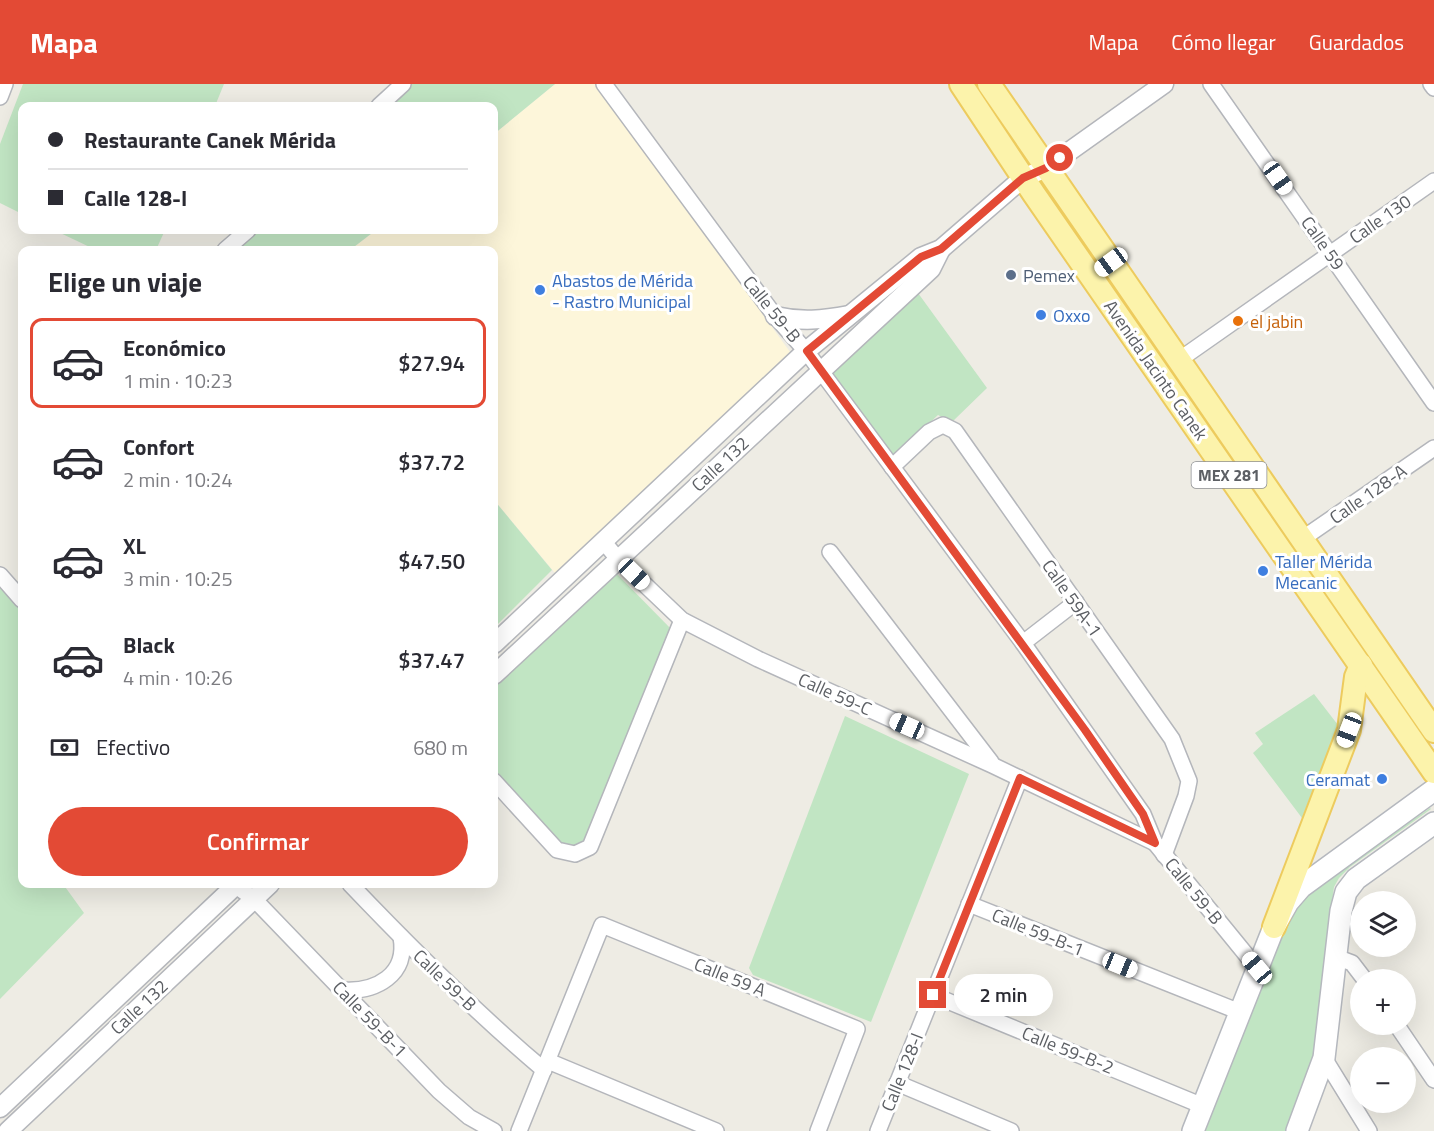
<!DOCTYPE html>
<html lang="es">
<meta charset="utf-8">
<style>
body{margin:0;font-family:"Titillium Web",sans-serif;background:#f2f2f3;color:#2b2b33;height:100vh;display:flex;flex-direction:column;font-size:22px;white-space:nowrap}
*{box-sizing:border-box;margin:0}
p{font-size:20px;color:#7c7c81}
.icon{flex:none;width:33px;height:33px;fill:none;stroke:currentColor;stroke-width:2;stroke-linecap:round;stroke-linejoin:round}
.map{position:relative;flex:1;overflow:hidden}
.side{position:absolute;left:18px;top:162px;width:480px;height:642px;display:flex;flex-direction:column;background:#fff;border-radius:12px;box-shadow:0 6px 24px #0002}
.side>*{flex:none}
.top-card{position:absolute;left:18px;top:18px;width:480px;height:132px;border-radius:12px;box-shadow:0 6px 24px #0002;display:grid;align-content:center;height:132px;padding:0 30px;background:#fff}
.fabs{position:absolute;left:1350px;top:807px;display:grid;gap:12px}
.fabs a{display:grid;place-items:center;width:66px;height:66px;border-radius:50%;background:#fff;box-shadow:0 6px 24px #0002;font-size:30px}
.end{position:absolute;width:27px;height:27px;margin:-14px;border:8px solid #e34a35;background:#fff;box-shadow:0 0 0 3px #fff}
.from{border-radius:50%}
.bubble{position:absolute;height:42px;border-radius:21px;background:#fff;box-shadow:0 6px 24px #0002;font-size:20px;font-weight:600;line-height:42px;text-align:center}
.car{position:absolute;width:18px;height:36px;margin:-18px -9px;border-radius:8px;box-shadow:0 0 4px 2px #0007;background:linear-gradient(#fff 24%,#345 0 40%,#fff 0 76%,#345 0 86%,#fff 0)}
.top-card b{display:flex;align-items:center;gap:21px;height:57px;font-size:22px}
.top-card b+b{border-top:2px solid #e1e1e2}
.top-card i{width:15px;height:15px;background:#2b2b33}
ul{padding:0;list-style:none}
li{display:flex;align-items:center;gap:18px;height:90px;margin:0 12px 9px;padding:0 18px;border:3px solid transparent;border-radius:12px}
li div{flex:1}
li b{display:block;font-size:22px}
li em{font-style:normal;font-weight:600}
li.active{border-color:#e34a35}
li>.icon{width:54px;height:54px;stroke-width:1.5}
h2{padding:0 30px;font-size:27px;line-height:72px}
.pay{display:flex;align-items:center;gap:15px;height:66px;padding:0 30px;font-size:22px}
.pay p{margin-inline-start:auto}
.action{display:flex;gap:12px;margin-top:auto;padding:12px 30px}
.action a{flex:1;height:69px;border-radius:36px;background:#e34a35;color:#fff;font-size:24px;font-weight:600;line-height:69px;text-align:center}
header{display:flex;align-items:center;gap:36px;box-sizing:border-box;height:84px;padding:0 30px;background:#e34a35;color:#fff}
header strong{font-size:28px}
nav{display:flex;gap:33px;margin-inline-start:auto;font-size:21px}
.map>svg:first-child{display:block}
.commercial{fill:#fdf6da}
.green{fill:#c1e5c3}
.lines{fill:none;stroke-linecap:round;stroke-linejoin:round}
.minor-casing{stroke:#b4b6bb;stroke-width:18}
.tertiary-casing{stroke:#b4b6bb;stroke-width:21}
.secondary-casing{stroke:#b5b8be;stroke-width:24}
.primary-casing{stroke:#edcb5e;stroke-width:26}
.minor{stroke:#fff;stroke-width:15}
.tertiary{stroke:#fff;stroke-width:18}
.secondary{stroke:#fff;stroke-width:21}
.primary{stroke:#fcf3ab;stroke-width:22}
.route{stroke:#e34a35;stroke-width:8}
.service-dot{fill:#5c6f8a;stroke:#fff;stroke-width:2}
.shop-dot{fill:#3f7fe0;stroke:#fff;stroke-width:2}
.food-dot{fill:#e8710a;stroke:#fff;stroke-width:2}
.labels{text-anchor:middle;dominant-baseline:central;stroke-width:6;stroke-linejoin:round;paint-order:stroke}
.shield{fill:#fff;stroke:#8d8f92;stroke-width:1.5}
.shield-label{font-size:16px;font-weight:bold;fill:#5c5f64}
.street-label{font-size:18px;fill:#5c5f64;stroke:#fff}
.service-label{font-size:18px;fill:#4e5e75;stroke:#fff;text-anchor:start}
.shop-label{font-size:18px;fill:#366cbe;stroke:#fff;text-anchor:start}
.food-label{font-size:18px;fill:#c56008;stroke:#fff;text-anchor:start}
</style>
<header>
<strong>Mapa</strong>
<nav><a>Mapa</a><a>Cómo llegar</a><a>Guardados</a></nav>
</header>
<div class="map">
<svg width="1434" height="1047" viewBox="0 0 1434 1047">
<rect width="100%" height="100%" fill="#eeece4"/>
<path class="commercial" d="M555 0H596L793 272 560 495 494 416V166H350L376 146H494V50Z"/>
<g class="green">
<path d="M23 0H224L215 22H22V130L0 119V60Z"/>
<path d="M403 0H555L494 50V22H379Z"/>
<path d="M54 146H165L156 166H96Z"/>
<path d="M248 146H376L350 166H225Z"/>
<path d="M918 209 987 304 952 338 938 331 891 375 830 291Z"/>
<path d="M494 416 552 486 494 544Z"/>
<path d="M617 490 676 550 590 763 557 766 494 691V604Z"/>
<path d="M0 501 22 529V736L20 739 22 742V800H63L84 829 0 915Z"/>
<path d="M1314 610 1338 641 1302 734 1253 669 1263 660 1255 649Z"/>
<path d="M845 632 969 690 871 938 753 891 749 884Z"/>
<path d="M1430 724 1431 725 1350 783 1339 794 1334 803 1312 978 1286 1047H1201L1280 846 1295 822 1326 795Z"/>
</g>
<g class="lines">
<g class="minor-casing">
<g id="minor">
<path d="M604 0 775 232 806 267 1023 559 1143 730 1155 759 1257 884"/>
<path d="M1211 0 1434 319"/>
<path d="M1431 0 1434 4"/>
<path d="M0 13 5 0"/>
<path d="M379 22 403 0"/>
<path d="M225 166 248 146"/>
<path d="M1179 276 1434 97"/>
<path d="M892 383 929 348 943 341 955 347 1172 655 1189 697 1186 712 1164 771"/>
<path d="M1302 455 1434 364"/>
<path d="M603 457 618 475 682 536 758 575 992 681 1155 759"/>
<path d="M830 468 991 678"/>
<path d="M0 491 22 516"/>
<path d="M1023 559 1076 518"/>
<path d="M494 697 557 766 575 770 590 763 682 536"/>
<path d="M233 800 254 815 439 1007 469 1033 494 1047"/>
<path d="M350 800C412 865 475 928 544 986"/>
<path d="M969 820 1240 928"/>
<path d="M1336 873 1352 879 1365 896"/>
<path d="M343 906C376 908 408 891 401 853"/>
<path d="M933 911 1203 1022"/>
<path d="M1396 940 1434 996"/>
<path d="M1324 974 1369 1047"/>
<path d="M548 977 716 1047"/>
<path d="M897 999 1011 1047"/>
<path d="M519 1047 602 841 857 945 818 1047"/>
<path d="M878 1047 1020 694"/>
</g>
</g>
<g class="tertiary-casing">
<g id="tertiary">
<path d="M775 232C801 238 823 236 849 231"/>
<path d="M494 560 806 267 921 173 941 165 1023 94 1046 84 1164 0"/>
<path d="M494 591 931 185 941 165"/>
<path d="M0 1024 237 800"/>
<path d="M8 1047 270 800"/>
</g>
</g>
<g class="secondary-casing">
<g id="secondary">
<path d="M1193 1047 1274 843 1288 818 1301 803 1434 706"/>
<path d="M1297 1047 1324 974 1341 827 1346 808 1356 795 1434 739"/>
</g>
</g>
<g class="primary-casing">
<g id="primary">
<path d="M961 0 1034 110 1434 688"/>
<path d="M989 0 1434 647"/>
<path d="M1274 843 1349 646 1356 593 1361 581"/>
</g>
</g>
<use href="#minor" class="minor"/>
<use href="#tertiary" class="tertiary"/>
<use href="#secondary" class="secondary"/>
<use href="#primary" class="primary"/>
</g>
<g class="lines">
<path class="route" d="M933 911 1020 694 1155 759 1143 730 1085 646 807 267 921 173 941 165 1023 94 1046 84 1060 74"/>
</g>
<circle class="service-dot" cx="1011" cy="191" r="6"/>
<g class="shop-dot">
<circle cx="540" cy="206" r="6"/>
<circle cx="1041" cy="231" r="6"/>
<circle cx="1263" cy="487" r="6"/>
<circle cx="1382" cy="695" r="6"/>
</g>
<circle class="food-dot" cx="1238" cy="237" r="6"/>
<g class="labels">
<rect class="shield" x="1191.5" y="378" width="75" height="26" rx="4.5"/>
<g class="shield-label">
<text x="1229" y="391">MEX 281</text>
</g>
<g class="street-label">
<text transform="translate(1380 135) rotate(-35)">Calle 130</text>
<text transform="translate(1323 159) rotate(55)">Calle 59</text>
<text transform="translate(772 225) rotate(51)">Calle 59-B</text>
<text transform="translate(1156 286) rotate(55)">Avenida Jacinto Canek</text>
<text transform="translate(720 380) rotate(-43)">Calle 132</text>
<text transform="translate(1368 410) rotate(-35)">Calle 128-A</text>
<text transform="translate(1072 514) rotate(55)">Calle 59A-1</text>
<text transform="translate(835 610) rotate(24)">Calle 59-C</text>
<text transform="translate(1194 807) rotate(51)">Calle 59-B</text>
<text transform="translate(1038 848) rotate(22)">Calle 59-B-1</text>
<text transform="translate(730 893) rotate(22)">Calle 59 A</text>
<text transform="translate(445 896) rotate(44)">Calle 59-B</text>
<text transform="translate(139 923) rotate(-43)">Calle 132</text>
<text transform="translate(370 935) rotate(46)">Calle 59-B-1</text>
<text transform="translate(1068 966) rotate(22)">Calle 59-B-2</text>
<text transform="translate(902 988) rotate(-68)">Calle 128-I</text>
</g>
<g class="service-label">
<text x="1023" y="191">Pemex</text>
</g>
<g class="shop-label">
<text x="552" y="196">Abastos de Mérida<tspan x="552" dy="21">- Rastro Municipal</tspan></text>
<text x="1053" y="231">Oxxo</text>
<text x="1275" y="477">Taller Mérida<tspan x="1275" dy="21">Mecanic</tspan></text>
<text x="1370" y="695" text-anchor="end">Ceramat</text>
</g>
<g class="food-label">
<text x="1250" y="237">el jabin</text>
</g>
</g>
</svg>
<div class="fabs">
<a><svg class="icon" aria-label="layers" viewBox="0 0 24 24"><path d="M12 4l9 5-9 5-9-5zM3 14l9 5 9-5"/></svg></a>
<a>+</a>
<a>−</a>
</div>
<i class="end from" style="left:1060px;top:74px"></i>
<i class="end" style="left:933px;top:911px"></i>
<div class="bubble" style="left:954px;top:890px;width:99px">2 min</div>
<i class="car" style="left:1278px;top:94px;rotate:145deg"></i>
<i class="car" style="left:1111px;top:178px;rotate:234deg"></i>
<i class="car" style="left:634px;top:490px;rotate:134deg"></i>
<i class="car" style="left:907px;top:642px;rotate:294deg"></i>
<i class="car" style="left:1349px;top:646px;rotate:201deg"></i>
<i class="car" style="left:1120px;top:881px;rotate:112deg"></i>
<i class="car" style="left:1257px;top:884px;rotate:320deg"></i>
<div class="top-card">
<b><i class="from"></i>Restaurante Canek Mérida</b>
<b><i></i>Calle 128-I</b>
</div>
<section class="side">
<h2>Elige un viaje</h2>
<ul>
<li class="active"><svg class="icon" aria-label="car" viewBox="0 0 24 24"><path d="M5 17H2v-5l4-1 3-4h7l3 4 3 1v5h-3M9 17h6M6 11h13"/><circle cx="7" cy="17" r="2"/><circle cx="17" cy="17" r="2"/></svg><div><b>Económico</b><p>1 min · 10:23</p></div><em>$27.94</em></li>
<li><svg class="icon" aria-label="car" viewBox="0 0 24 24"><path d="M5 17H2v-5l4-1 3-4h7l3 4 3 1v5h-3M9 17h6M6 11h13"/><circle cx="7" cy="17" r="2"/><circle cx="17" cy="17" r="2"/></svg><div><b>Confort</b><p>2 min · 10:24</p></div><em>$37.72</em></li>
<li><svg class="icon" aria-label="car" viewBox="0 0 24 24"><path d="M5 17H2v-5l4-1 3-4h7l3 4 3 1v5h-3M9 17h6M6 11h13"/><circle cx="7" cy="17" r="2"/><circle cx="17" cy="17" r="2"/></svg><div><b>XL</b><p>3 min · 10:25</p></div><em>$47.50</em></li>
<li><svg class="icon" aria-label="car" viewBox="0 0 24 24"><path d="M5 17H2v-5l4-1 3-4h7l3 4 3 1v5h-3M9 17h6M6 11h13"/><circle cx="7" cy="17" r="2"/><circle cx="17" cy="17" r="2"/></svg><div><b>Black</b><p>4 min · 10:26</p></div><em>$37.47</em></li>
</ul>
<div class="pay"><svg class="icon" aria-label="cash" viewBox="0 0 24 24"><path d="M3 7h18v10H3z"/><circle cx="12" cy="12" r="2"/></svg>Efectivo<p>680 m</p></div>
<div class="action"><a>Confirmar</a></div>
</section>
</div>
